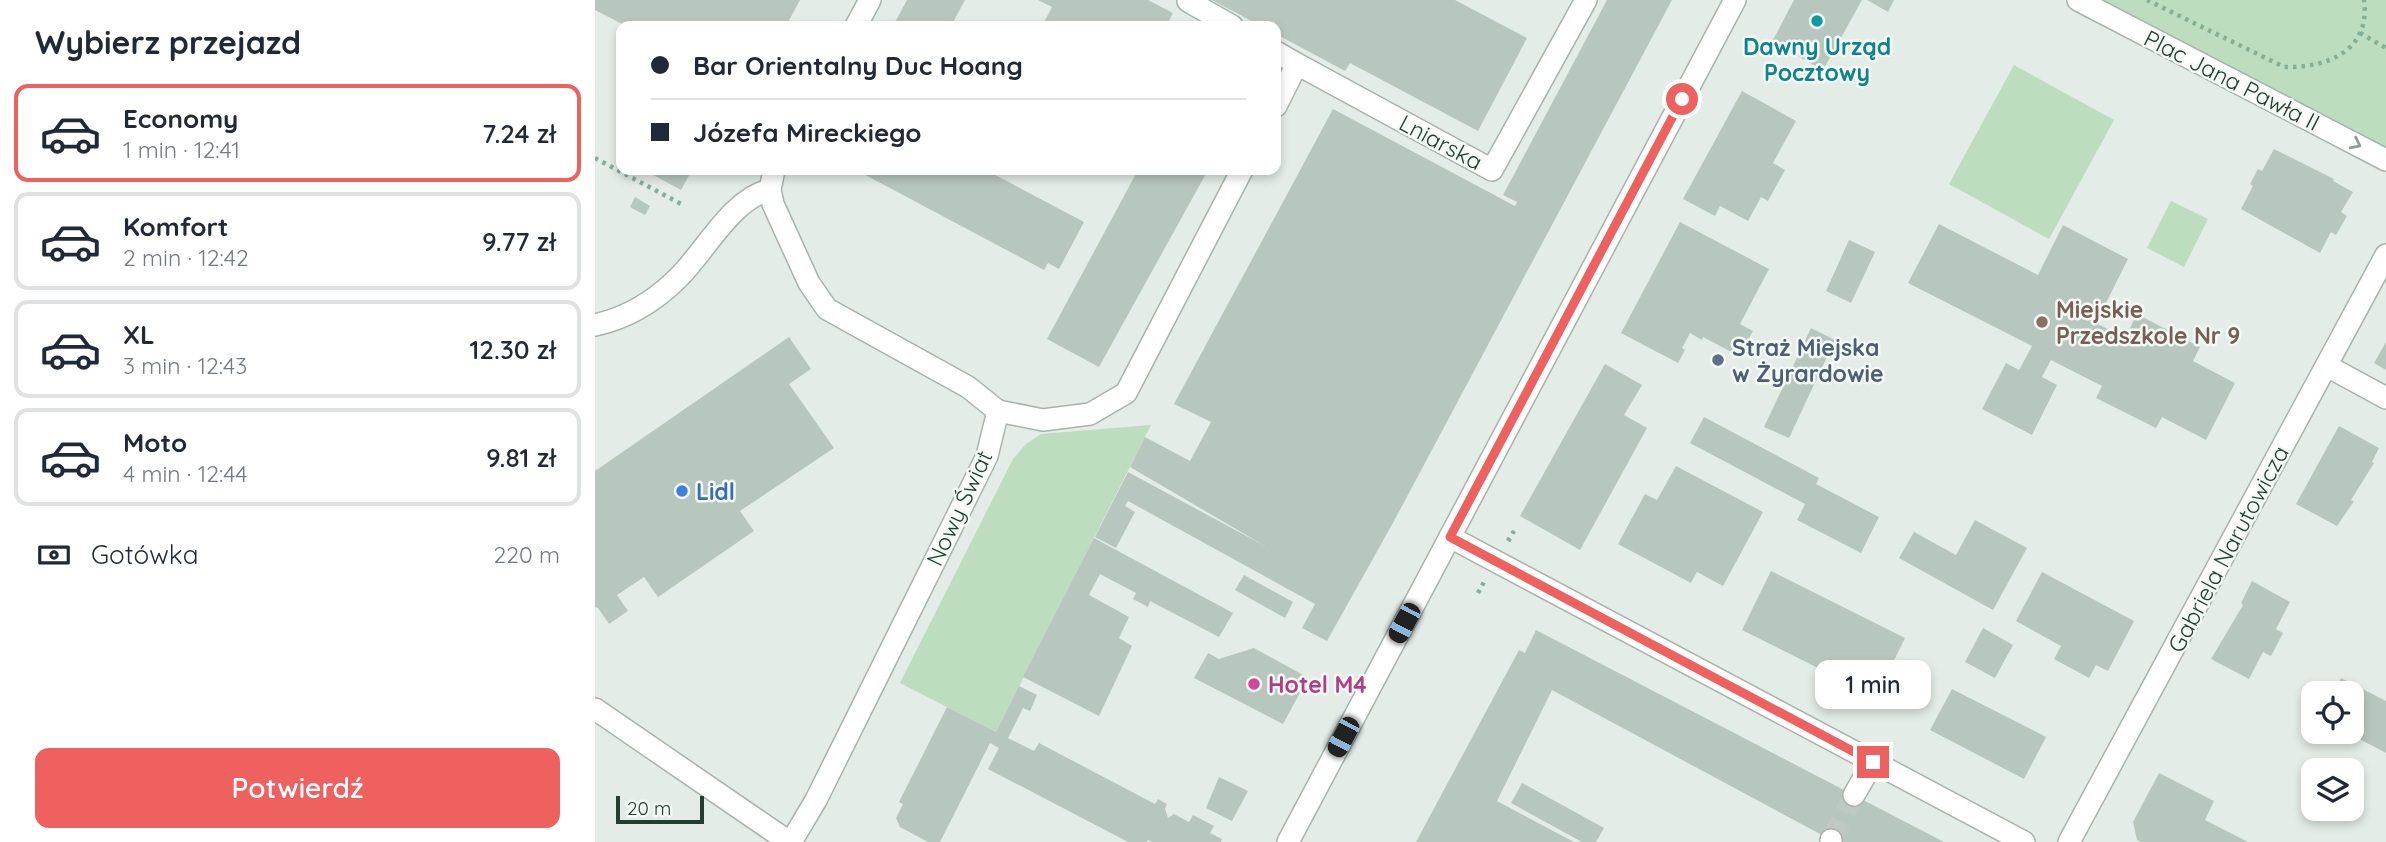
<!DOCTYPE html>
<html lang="pl">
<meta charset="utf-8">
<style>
body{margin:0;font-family:Quicksand,sans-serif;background:#f6f6f7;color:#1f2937;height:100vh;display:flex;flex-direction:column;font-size:26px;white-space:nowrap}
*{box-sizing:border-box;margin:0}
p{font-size:23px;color:#747a83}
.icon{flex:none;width:38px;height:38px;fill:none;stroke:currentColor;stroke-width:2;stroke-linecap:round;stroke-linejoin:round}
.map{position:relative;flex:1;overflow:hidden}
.drawer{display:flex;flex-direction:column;background:#fff;width:595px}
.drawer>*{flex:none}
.guide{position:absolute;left:21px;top:21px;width:665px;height:154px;border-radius:14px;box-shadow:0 4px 10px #0003;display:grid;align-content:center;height:154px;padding:0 35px;background:#fff}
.controls{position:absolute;left:1706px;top:681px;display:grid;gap:14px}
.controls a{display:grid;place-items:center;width:63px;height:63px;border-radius:14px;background:#fff;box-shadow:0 4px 10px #0003;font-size:35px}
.scale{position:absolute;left:21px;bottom:18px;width:88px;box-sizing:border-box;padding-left:7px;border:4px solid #233d30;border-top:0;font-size:19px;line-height:24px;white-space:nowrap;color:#233d30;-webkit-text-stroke:5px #f3f9f5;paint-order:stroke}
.end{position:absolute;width:32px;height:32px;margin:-16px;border:9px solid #ef615e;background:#fff;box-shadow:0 0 0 4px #fff}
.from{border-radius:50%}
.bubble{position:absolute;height:49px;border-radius:14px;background:#fff;box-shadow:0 4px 10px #0003;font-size:23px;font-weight:600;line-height:49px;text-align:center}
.car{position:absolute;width:21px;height:42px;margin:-21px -10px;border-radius:9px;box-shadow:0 0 5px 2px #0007;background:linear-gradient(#222 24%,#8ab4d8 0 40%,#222 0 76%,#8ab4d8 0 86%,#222 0)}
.guide b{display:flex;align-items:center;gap:24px;height:66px;font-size:26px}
.guide b+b{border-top:2px solid #e0e1e3}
.guide i{width:18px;height:18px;background:#1f2937}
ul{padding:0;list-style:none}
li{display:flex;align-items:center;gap:21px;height:98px;margin:0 14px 10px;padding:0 21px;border:4px solid #e0e1e3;border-radius:14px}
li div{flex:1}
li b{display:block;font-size:26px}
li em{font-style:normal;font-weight:600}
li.selected{border-color:#ef615e}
li>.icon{width:63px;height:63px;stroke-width:1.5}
h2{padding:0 35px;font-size:32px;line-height:84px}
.pay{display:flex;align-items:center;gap:18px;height:77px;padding:0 35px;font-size:26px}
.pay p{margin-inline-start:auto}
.button{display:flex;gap:14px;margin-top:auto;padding:14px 35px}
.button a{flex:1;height:80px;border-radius:14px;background:#ef615e;color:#fff;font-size:28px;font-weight:600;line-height:80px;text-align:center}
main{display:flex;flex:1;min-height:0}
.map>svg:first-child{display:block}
.green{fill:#bcddbe}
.building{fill:#b8c7be}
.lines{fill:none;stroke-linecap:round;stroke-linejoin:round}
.minor-tunnel{stroke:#bdc9c2;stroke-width:21;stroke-dasharray:21 10;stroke-linecap:butt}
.minor-casing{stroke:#a6b4ac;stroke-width:24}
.path{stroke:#84af98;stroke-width:4.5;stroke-dasharray:3.5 5;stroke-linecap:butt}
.minor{stroke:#fff;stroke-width:21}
.oneway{stroke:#919e98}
.route{stroke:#ef615e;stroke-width:9}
.culture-dot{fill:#0f9aa8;stroke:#f3f9f5;stroke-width:2.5}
.education-dot{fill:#8d6e63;stroke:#f3f9f5;stroke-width:2.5}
.service-dot{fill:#5c6f8a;stroke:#f3f9f5;stroke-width:2.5}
.shop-dot{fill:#3f7fe0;stroke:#f3f9f5;stroke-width:2.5}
.hotel-dot{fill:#d1479c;stroke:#f3f9f5;stroke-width:2.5}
.labels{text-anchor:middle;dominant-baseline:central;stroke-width:5;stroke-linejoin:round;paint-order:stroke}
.culture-label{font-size:23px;font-weight:bold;fill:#0d838f;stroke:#f3f9f5}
.street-label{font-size:23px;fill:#233d30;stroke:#f3f9f5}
.education-label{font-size:23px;font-weight:bold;fill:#785e54;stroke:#f3f9f5;text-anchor:start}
.service-label{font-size:23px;font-weight:bold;fill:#4e5e75;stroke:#f3f9f5;text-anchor:start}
.shop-label{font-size:23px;font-weight:bold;fill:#366cbe;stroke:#f3f9f5;text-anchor:start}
.hotel-label{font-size:23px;font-weight:bold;fill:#b23c85;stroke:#f3f9f5;text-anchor:start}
</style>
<main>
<section class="drawer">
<h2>Wybierz przejazd</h2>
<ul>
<li class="selected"><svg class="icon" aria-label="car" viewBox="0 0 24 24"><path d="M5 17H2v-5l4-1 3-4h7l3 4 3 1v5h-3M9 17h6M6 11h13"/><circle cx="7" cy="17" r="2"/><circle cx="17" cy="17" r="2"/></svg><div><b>Economy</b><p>1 min · 12:41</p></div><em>7.24 zł</em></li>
<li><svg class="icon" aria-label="car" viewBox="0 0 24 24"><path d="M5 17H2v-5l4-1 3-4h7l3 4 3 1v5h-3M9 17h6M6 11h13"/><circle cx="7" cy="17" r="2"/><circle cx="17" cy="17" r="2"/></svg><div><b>Komfort</b><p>2 min · 12:42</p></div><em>9.77 zł</em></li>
<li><svg class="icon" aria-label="car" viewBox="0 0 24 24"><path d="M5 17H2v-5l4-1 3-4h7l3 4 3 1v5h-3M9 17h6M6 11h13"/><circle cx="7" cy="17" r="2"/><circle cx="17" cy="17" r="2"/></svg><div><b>XL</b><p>3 min · 12:43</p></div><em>12.30 zł</em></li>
<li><svg class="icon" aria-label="car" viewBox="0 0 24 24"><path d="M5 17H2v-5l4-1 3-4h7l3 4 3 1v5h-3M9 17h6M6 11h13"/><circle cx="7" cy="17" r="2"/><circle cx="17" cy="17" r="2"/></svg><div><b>Moto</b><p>4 min · 12:44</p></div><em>9.81 zł</em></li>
</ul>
<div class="pay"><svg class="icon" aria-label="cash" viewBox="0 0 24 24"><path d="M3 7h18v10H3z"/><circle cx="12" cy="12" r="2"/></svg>Gotówka<p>220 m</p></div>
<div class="button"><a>Potwierdź</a></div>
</section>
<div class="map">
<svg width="1791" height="842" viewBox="0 0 1791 842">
<rect width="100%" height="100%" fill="#e3ece6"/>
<g class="green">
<path d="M1507 0H1791V149Z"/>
<path d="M1419 65 1519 120 1454 239 1354 184Z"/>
<path d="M1576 201 1613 219 1589 267 1552 248Z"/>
<path d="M556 425 401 732 305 683 418 459 431 444 446 434Z"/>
</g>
<g class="building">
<path d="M0 0H205L191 26H31L0 10Z"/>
<path d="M312 0H370L356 26H298Z"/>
<path d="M443 0H553L578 13 571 26H447L457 7Z"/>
<path d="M617 0H860L932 38 883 131 755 63 750 71 681 34V26H666Z"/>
<path d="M1012 0H1077L799 521 732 641 707 628 720 604 533 501 530 506 540 512 521 548 500 537 533 472 670 546 535 467 550 437 595 461 616 422 579 404 738 109 920 206 922 202 908 195Z"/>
<path d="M1199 0H1267L1228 70 1177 42Z"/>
<path d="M1272 0H1299L1293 12Z"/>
<path d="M1147 91 1201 121 1178 163 1190 170 1173 201 1166 197 1153 221 1125 206 1120 216 1088 199Z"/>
<path d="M1679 149 1739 179 1738 181 1758 192 1746 212 1752 216 1741 235 1736 232 1725 253 1646 209 1658 186 1655 184 1663 169 1667 171Z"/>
<path d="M49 170H97L86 190Z"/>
<path d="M261 170H391L489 222 464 269 453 263 449 270Z"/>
<path d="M543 170H613L504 367 452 339Z"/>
<path d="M40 197 55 206 50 215 35 207Z"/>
<path d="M1085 222 1174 269 1145 324 1158 331 1144 356 1108 337 1107 340 1095 333 1087 348 1090 350 1083 363 1026 333Z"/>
<path d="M1344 224 1443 275 1468 225 1533 259 1501 323 1530 338 1542 314 1605 347 1598 361 1640 383 1611 440 1567 417 1561 428 1501 398 1507 386 1456 360 1447 377 1462 385 1437 435 1387 409 1411 363 1424 370 1437 346 1313 283Z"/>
<path d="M1254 240 1280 252 1256 303 1231 291Z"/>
<path d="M1216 328 1240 340 1194 438 1169 427Z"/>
<path d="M194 337 216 369 194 384 239 448 145 511 159 531 63 597 49 577 22 595 33 611 14 624 3 608 0 607V471Z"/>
<path d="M1791 342V370L1779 363Z"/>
<path d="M1010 364 1047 385 1029 415 1052 428 985 550 925 516Z"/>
<path d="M1109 417 1224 478 1221 484 1284 517 1266 553 1202 520 1210 504 1095 443Z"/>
<path d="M1744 426 1784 448 1777 462 1779 463 1756 500 1759 501 1742 526 1701 504Z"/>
<path d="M1081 466 1168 512 1128 586 1102 572 1096 583 1023 544 1050 494 1062 500Z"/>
<path d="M1380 520 1432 548 1398 610 1304 558 1319 532 1361 555Z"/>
<path d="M499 538 638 613 624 637 555 601 553 607 538 599 541 593 505 574 494 595 534 617 524 638 537 646 504 716 428 677Z"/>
<path d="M1176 571 1310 638 1281 697 1147 630Z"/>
<path d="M1447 572 1539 621 1513 671 1501 665 1494 678 1459 659 1466 646 1421 621Z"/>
<path d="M649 575 698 602 690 618 640 590Z"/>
<path d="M1657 581 1695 602 1681 629 1688 633 1676 656 1668 652 1654 679 1616 659 1648 605 1646 603Z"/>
<path d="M1388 628 1418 645 1400 678 1370 662Z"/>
<path d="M941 630 1349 842H1240L957 690 902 801 979 842H821L924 650 930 653Z"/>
<path d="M659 648 710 676 704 690 706 691 688 724 599 678 613 653 624 659Z"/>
<path d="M1746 678 1791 701V753L1751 732H1757V693H1738Z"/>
<path d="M424 686 442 695 435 711 428 708 413 738 439 751 444 743 560 804 563 799 572 804 570 809 573 818 579 814 594 822 598 815 619 826 615 833 627 839 626 842H557L553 840 552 842H533L393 769 404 748 395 743 345 842H333L305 827 301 818 308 804 304 802 352 707 401 732Z"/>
<path d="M1357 689 1451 737 1429 779 1335 730Z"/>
<path d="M1564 773 1619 801 1610 820 1653 842H1546L1542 840 1538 822Z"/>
<path d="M624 777 653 791 637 821 611 808Z"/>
<path d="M927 783 1009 828 1001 842H987L916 803Z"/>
</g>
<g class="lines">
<path class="minor-tunnel" d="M1236 840 1259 795"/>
<g class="minor-casing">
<g id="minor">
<path d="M1483 0 1791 160"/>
<path d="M593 1 637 26"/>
<path d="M261 26 275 0"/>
<path d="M681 52 702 64"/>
<path d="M681 106 702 64 897 170 991 0"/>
<path d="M179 170 175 190 178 204 214 283 232 309 373 387 403 411 392 456 221 800 196 842"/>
<path d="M0 325C32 318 60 301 83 278 110 252 137 198 175 190"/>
<path d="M1732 366 1791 398"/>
<path d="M403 411 448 420 495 414 531 393 647 170"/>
<path d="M855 537 1429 842"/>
<path d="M0 709 194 842"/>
<path d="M1259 795 1278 762"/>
<path d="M693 842 1140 0"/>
<path d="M1236 842V840"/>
<path d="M1474 842 1791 255"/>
</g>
</g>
<g class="path">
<path d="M1552 0 1689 67C1732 68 1776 51 1769 0"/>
<path d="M1765 33 1791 48"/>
<path d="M0 158 90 206"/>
<path d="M913 541 919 531"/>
<path d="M883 593 889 582"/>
</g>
<use href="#minor" class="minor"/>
</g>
<defs><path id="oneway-chevron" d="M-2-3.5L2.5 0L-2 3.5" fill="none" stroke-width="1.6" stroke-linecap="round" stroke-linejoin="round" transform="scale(1.75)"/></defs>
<use class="oneway" href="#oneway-chevron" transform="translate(1761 144) rotate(27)"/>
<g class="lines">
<path class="route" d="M1087 99 855 537 1278 762"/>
</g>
<circle class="culture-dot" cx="1222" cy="21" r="7"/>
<circle class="education-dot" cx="1447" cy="322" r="7"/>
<circle class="service-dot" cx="1123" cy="360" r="7"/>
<circle class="shop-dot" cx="87" cy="491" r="7"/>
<circle class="hotel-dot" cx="659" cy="684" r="7"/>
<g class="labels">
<g class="culture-label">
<text x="1222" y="46">Dawny Urząd<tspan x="1222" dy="26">Pocztowy</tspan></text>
</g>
<g class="street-label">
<text transform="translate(1637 80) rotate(27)">Plac Jana Pawła II</text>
<text transform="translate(846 142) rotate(28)">Lniarska</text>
<text transform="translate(364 508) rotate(-65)">Nowy Świat</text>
<text transform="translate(1633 549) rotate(-62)">Gabriela Narutowicza</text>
</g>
<g class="education-label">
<text x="1461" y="309">Miejskie<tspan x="1461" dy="26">Przedszkole Nr 9</tspan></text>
</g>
<g class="service-label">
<text x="1137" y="347">Straż Miejska<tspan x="1137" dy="26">w Żyrardowie</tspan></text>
</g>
<g class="shop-label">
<text x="101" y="491">Lidl</text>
</g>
<g class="hotel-label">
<text x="673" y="684">Hotel M4</text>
</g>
</g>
</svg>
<div class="controls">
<a><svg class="icon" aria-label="locate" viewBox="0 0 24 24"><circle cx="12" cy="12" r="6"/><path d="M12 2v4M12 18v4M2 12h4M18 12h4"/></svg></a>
<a><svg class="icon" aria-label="layers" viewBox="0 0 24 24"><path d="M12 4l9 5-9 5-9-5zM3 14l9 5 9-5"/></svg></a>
</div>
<div class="scale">20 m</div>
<i class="end from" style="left:1087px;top:99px"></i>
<i class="end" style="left:1278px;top:762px"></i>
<div class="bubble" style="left:1220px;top:660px;width:116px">1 min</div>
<i class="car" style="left:809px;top:623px;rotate:208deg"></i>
<i class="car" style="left:748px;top:737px;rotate:208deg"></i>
<div class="guide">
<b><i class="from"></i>Bar Orientalny Duc Hoang</b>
<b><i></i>Józefa Mireckiego</b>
</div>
</div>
</main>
